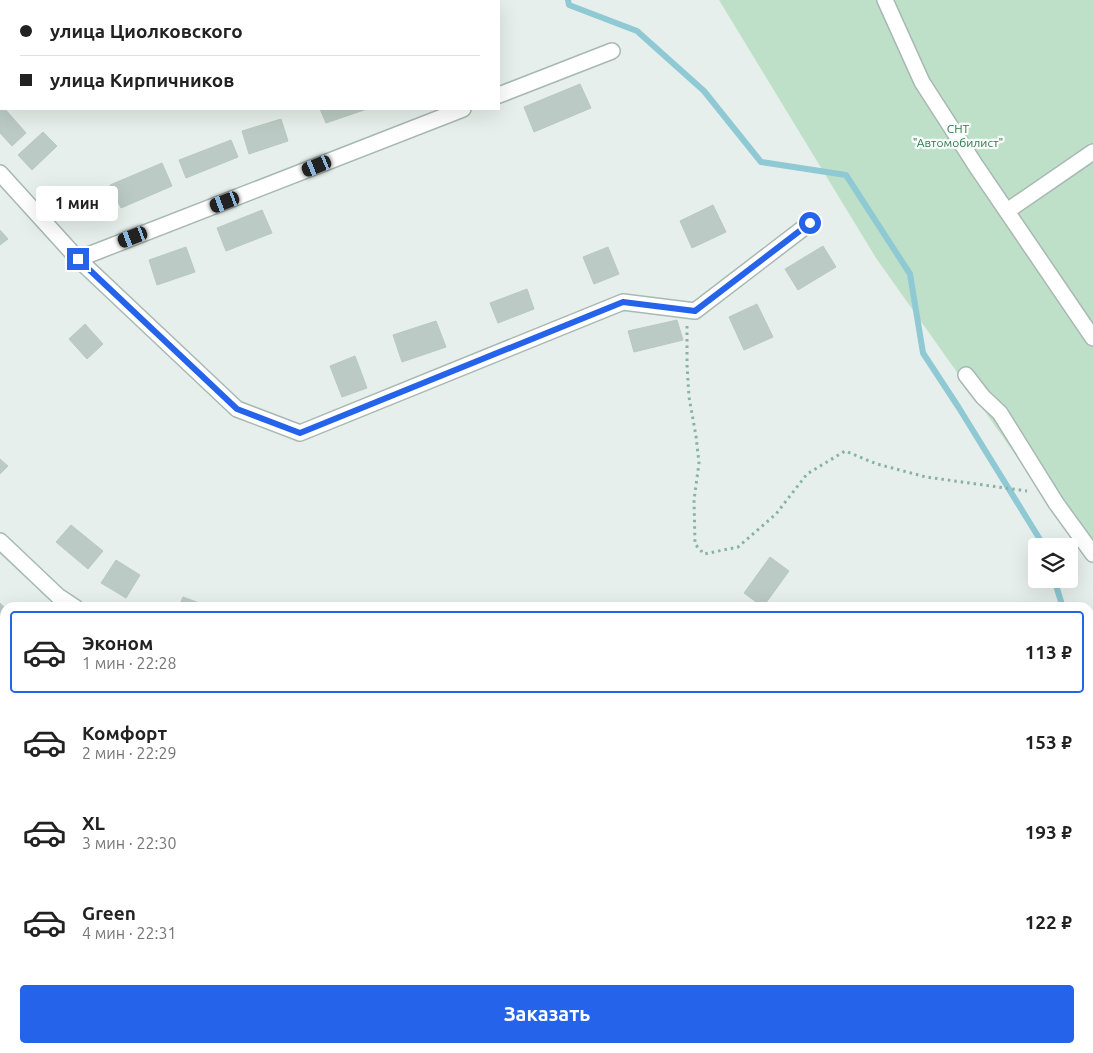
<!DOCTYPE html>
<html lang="ru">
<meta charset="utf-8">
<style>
body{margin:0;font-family:Ubuntu,sans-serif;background:#f2f2f2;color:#222;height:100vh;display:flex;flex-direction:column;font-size:19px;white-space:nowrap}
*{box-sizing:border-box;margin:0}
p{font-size:16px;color:#767676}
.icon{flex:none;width:28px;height:28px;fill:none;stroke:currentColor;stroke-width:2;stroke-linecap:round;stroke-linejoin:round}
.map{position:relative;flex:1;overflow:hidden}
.panel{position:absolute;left:0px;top:602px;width:1094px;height:451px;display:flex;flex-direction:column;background:#fff;border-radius:15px 15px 0 0;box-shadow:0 5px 20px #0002}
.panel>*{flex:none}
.guide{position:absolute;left:0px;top:0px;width:500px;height:110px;box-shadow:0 5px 20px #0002;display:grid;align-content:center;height:110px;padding:0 20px;background:#fff}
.controls{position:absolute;left:1028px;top:538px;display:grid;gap:10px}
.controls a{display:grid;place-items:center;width:50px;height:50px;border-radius:5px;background:#fff;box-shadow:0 5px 20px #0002;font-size:25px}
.end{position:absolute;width:22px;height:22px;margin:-11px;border:6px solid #2563eb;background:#fff;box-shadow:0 0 0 2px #fff}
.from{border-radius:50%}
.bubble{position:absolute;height:35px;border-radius:5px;background:#fff;box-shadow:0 5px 20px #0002;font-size:16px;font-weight:600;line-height:35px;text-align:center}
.car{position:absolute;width:15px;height:30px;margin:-15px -8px;border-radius:6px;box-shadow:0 0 4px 1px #0007;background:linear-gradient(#222 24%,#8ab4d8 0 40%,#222 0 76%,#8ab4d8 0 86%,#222 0)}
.guide b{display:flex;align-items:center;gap:18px;height:48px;font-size:19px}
.guide b+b{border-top:1px solid #e0e0e0}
.guide i{width:12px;height:12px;background:#222}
ul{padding:9px 0 0;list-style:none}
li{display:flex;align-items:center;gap:15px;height:82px;margin:0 10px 8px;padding:0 10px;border:2px solid transparent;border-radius:5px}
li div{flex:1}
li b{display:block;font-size:19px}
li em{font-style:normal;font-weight:600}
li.active{border-color:#2563eb}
li>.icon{width:45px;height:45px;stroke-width:1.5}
.cta{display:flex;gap:10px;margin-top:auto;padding:10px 20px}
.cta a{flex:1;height:58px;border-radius:5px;background:#2563eb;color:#fff;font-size:20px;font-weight:600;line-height:58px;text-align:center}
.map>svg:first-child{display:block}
.green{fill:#bfe0c8}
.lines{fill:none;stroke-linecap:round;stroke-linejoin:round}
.stream{stroke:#8ec9d4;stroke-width:6}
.building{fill:#bbcac4;stroke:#b8c9c2}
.lane-casing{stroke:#a8b8b2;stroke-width:11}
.street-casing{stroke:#a8b8b2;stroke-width:18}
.secondary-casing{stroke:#a4bbb3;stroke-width:18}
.path{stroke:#86b3a5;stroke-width:3;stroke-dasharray:2.5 4;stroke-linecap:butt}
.lane{stroke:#fff;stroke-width:9}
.street{stroke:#fff;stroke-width:15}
.secondary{stroke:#fff;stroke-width:15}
.route{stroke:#2563eb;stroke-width:6}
.labels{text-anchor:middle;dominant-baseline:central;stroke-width:4.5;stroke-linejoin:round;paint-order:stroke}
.park-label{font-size:12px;fill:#2d7a4b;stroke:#f7fbf9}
</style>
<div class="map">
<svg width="1093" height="1053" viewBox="0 0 1093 1053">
<rect width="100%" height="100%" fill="#e6efeb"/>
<path class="green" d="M719 0H1093V564L876 258Z"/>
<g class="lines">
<g class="stream">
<path d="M568 0 569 5 637 31 704 91 761 162 846 175 910 274 923 353 959 408 1044 546"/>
<path d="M1054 579 1063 608"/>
<path d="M1089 658 1093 663"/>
</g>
</g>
<g class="building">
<path d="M111 0H147V1H108Z"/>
<path d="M175 0H201L198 1H175Z"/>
<path d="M580 84 591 108 534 132 524 107Z"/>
<path d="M1 109H5L26 133 12 146 0 133V110Z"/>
<path d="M320 109H367L326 123Z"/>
<path d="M281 119 288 141 249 154 242 131Z"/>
<path d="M43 132 57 146 32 170 18 155Z"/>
<path d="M231 140 238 157 186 178 179 160Z"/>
<path d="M162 163 172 186 121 208 110 185Z"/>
<path d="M713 205 726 232 692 248 680 221Z"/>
<path d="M262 210 272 233 226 251 217 228Z"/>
<path d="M0 230 8 239 0 245Z"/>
<path d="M823 246 836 267 798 290 785 269Z"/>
<path d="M186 247 195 272 157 285 149 260Z"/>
<path d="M608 247 619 274 594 284 583 257Z"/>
<path d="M527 289 534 309 498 323 490 303Z"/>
<path d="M757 304 773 337 744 350 729 317Z"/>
<path d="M677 320 683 340 634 352 628 331Z"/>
<path d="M436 321 446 347 402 362 393 335Z"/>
<path d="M85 324 103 344 87 359 69 339Z"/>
<path d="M355 356 367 388 342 397 330 366Z"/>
<path d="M0 459 8 466 0 474Z"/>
<path d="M71 525 103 551 88 569 56 542Z"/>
<path d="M770 557 789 571 763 607 744 593Z"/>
<path d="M116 560 140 575 126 598 101 583Z"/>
<path d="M183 597 202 604 201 608H178Z"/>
<path d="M0 603 5 608V634L0 630Z"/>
</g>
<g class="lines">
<g class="lane-casing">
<g id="lane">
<path d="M0 981 5 984"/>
<path d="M199 1049 213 1053"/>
</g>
</g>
<g class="street-casing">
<g id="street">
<path d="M885 0 922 82 976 166 1093 338"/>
<path d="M499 95 612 51"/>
<path d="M0 173 78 259 237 409 300 433 623 302 695 311 810 223"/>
<path d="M1007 211 1093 152"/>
<path d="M78 259 463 109"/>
<path d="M966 375 983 397 1000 413 1056 503 1093 554"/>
<path d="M310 1053 311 1049"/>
</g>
</g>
<g class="secondary-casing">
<g id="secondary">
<path d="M0 541 58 596 76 608"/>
<path d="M901 1049 906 1053"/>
</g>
</g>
<path class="path" d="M687 326V365L689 397 696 436 699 463 694 500 695 544 704 554 738 547 776 514 807 474 845 451 877 464 926 477 1027 491"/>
<use href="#lane" class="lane"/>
<use href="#street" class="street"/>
<use href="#secondary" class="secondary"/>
</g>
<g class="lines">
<path class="route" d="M78 259 237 409 300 433 623 302 695 311 810 223"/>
</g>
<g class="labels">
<g class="park-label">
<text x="958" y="128">СНТ<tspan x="958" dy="14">"Автомобилист"</tspan></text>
</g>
</g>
</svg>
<div class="controls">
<a><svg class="icon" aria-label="layers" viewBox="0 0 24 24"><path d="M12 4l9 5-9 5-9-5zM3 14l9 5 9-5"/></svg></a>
</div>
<i class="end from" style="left:810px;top:223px"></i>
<i class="end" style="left:78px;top:259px"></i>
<div class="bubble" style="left:36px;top:186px;width:82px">1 мин</div>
<i class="car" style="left:317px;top:166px;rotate:248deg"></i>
<i class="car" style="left:225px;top:202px;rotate:249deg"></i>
<i class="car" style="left:133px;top:237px;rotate:249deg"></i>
<div class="guide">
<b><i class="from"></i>улица Циолковского</b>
<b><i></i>улица Кирпичников</b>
</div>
<section class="panel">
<ul>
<li class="active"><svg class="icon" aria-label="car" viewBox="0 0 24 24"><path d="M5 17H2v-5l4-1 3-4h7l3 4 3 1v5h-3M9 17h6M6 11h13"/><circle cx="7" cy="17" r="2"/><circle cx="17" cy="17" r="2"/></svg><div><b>Эконом</b><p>1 мин · 22:28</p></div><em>113 ₽</em></li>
<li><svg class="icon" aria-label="car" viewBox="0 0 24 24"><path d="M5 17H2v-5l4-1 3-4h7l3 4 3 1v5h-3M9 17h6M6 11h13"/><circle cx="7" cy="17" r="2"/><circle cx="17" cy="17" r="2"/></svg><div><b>Комфорт</b><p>2 мин · 22:29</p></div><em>153 ₽</em></li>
<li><svg class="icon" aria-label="car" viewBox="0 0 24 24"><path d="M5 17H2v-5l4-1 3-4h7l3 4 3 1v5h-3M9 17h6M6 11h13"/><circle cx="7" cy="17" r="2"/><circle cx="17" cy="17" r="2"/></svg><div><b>XL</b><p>3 мин · 22:30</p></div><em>193 ₽</em></li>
<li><svg class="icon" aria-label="car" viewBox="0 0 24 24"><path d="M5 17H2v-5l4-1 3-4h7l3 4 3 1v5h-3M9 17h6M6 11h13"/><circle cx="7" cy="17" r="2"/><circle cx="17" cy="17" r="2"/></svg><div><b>Green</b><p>4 мин · 22:31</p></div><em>122 ₽</em></li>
</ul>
<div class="cta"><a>Заказать</a></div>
</section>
</div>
